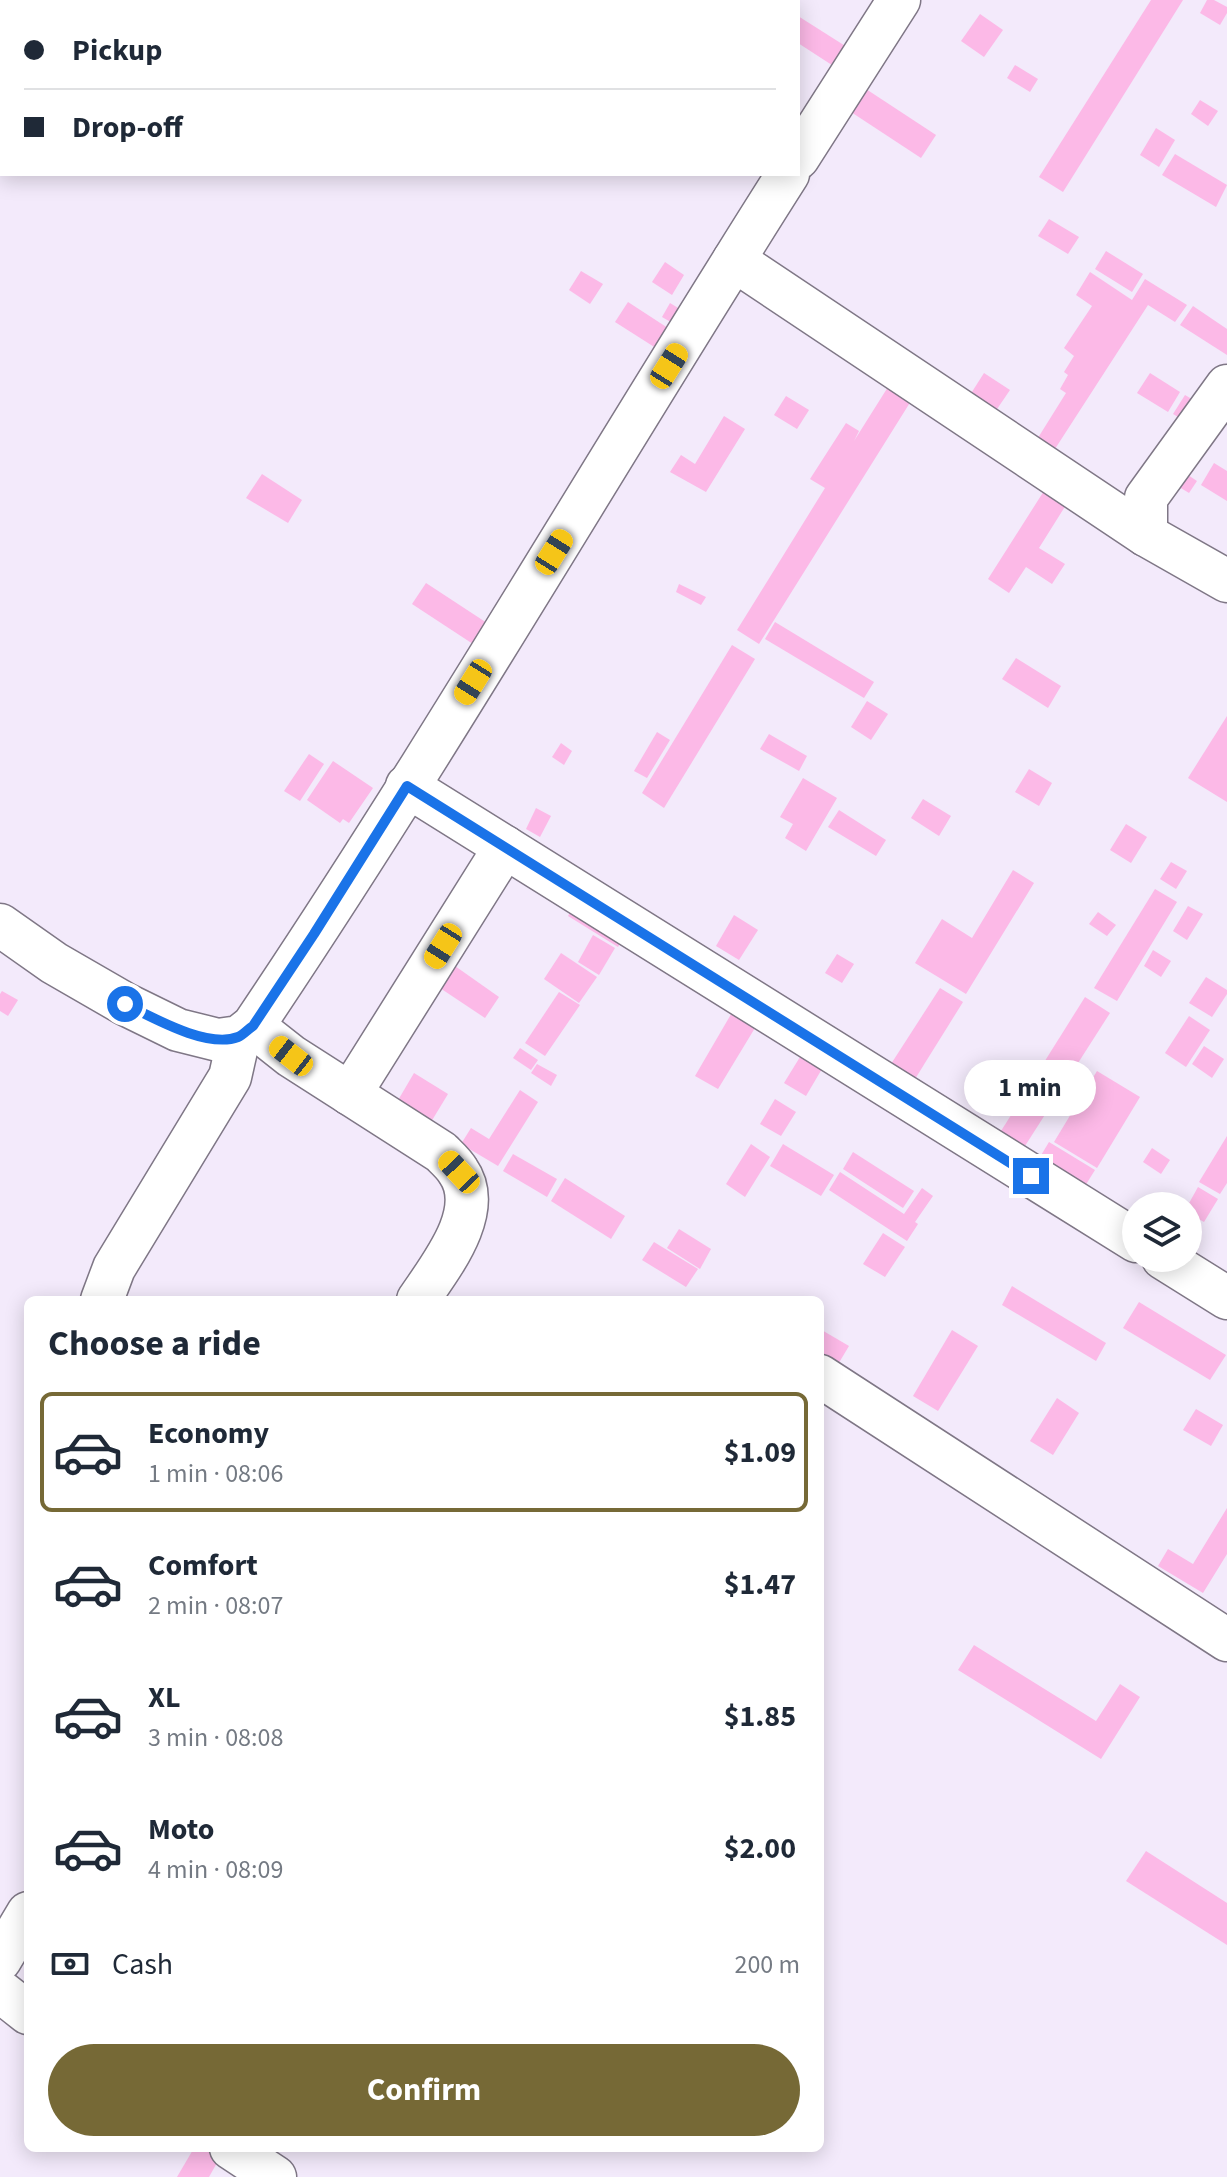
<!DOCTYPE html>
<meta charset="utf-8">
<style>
body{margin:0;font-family:"Source Sans 3",sans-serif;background:#f2f2f3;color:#1f2937;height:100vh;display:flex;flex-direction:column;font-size:30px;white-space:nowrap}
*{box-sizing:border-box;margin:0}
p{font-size:26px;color:#747a83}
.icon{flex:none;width:44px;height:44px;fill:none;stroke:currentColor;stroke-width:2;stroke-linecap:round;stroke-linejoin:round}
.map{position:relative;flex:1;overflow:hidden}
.drawer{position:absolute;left:24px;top:1296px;width:800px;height:856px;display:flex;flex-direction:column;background:#fff;border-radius:12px;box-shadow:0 4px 20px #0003}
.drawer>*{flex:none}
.banner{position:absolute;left:0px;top:0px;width:800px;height:176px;box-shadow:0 4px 20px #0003;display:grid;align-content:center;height:176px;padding:0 24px;background:#fff}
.fabs{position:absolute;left:1122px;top:1192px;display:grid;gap:16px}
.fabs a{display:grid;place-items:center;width:80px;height:80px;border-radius:50%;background:#fff;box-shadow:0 4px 20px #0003;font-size:40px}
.end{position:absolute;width:36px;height:36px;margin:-18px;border:10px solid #1a73e8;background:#fff;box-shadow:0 0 0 4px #fff}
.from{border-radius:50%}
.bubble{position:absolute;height:56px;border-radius:28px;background:#fff;box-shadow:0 4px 20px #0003;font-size:26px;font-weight:700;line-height:56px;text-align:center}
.car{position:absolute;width:24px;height:48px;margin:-24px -12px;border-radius:10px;box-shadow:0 0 6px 2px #0007;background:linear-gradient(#f5c518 24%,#345 0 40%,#f5c518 0 76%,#345 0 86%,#f5c518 0)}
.banner b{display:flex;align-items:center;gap:28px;height:76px;font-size:30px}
.banner b+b{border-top:2px solid #e0e1e3}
.banner i{width:20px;height:20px;background:#1f2937}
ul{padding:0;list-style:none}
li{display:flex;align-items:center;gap:24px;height:120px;margin:0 16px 12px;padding:0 8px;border:4px solid transparent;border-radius:12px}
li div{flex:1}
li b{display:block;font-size:30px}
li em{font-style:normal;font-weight:700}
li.on{border-color:#766936}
li>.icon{width:72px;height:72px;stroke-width:1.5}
h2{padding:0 24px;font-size:36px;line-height:96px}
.pay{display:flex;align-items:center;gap:20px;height:88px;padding:0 24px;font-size:30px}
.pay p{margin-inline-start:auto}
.button{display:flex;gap:16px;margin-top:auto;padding:16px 24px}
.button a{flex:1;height:92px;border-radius:48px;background:#766936;color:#fff;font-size:32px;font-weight:700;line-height:92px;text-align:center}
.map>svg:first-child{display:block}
.building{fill:#fcb9e7}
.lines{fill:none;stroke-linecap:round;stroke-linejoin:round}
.minor-casing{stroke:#7f7786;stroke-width:45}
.minor{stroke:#fff;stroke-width:42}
.route{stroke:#1a73e8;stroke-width:10}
</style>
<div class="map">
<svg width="1227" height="2177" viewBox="0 0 1227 2177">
<rect width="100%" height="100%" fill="#f3eafb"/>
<g class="building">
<path d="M1151 0H1183L1063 192 1039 177Z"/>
<path d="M1207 0H1214L1227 7V13L1220 25 1200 13Z"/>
<path d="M980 14 1003 30 984 57 961 41Z"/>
<path d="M798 16 850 49 838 69 798 43Z"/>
<path d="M1015 65 1038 79 1030 92 1007 78Z"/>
<path d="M866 89 936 135 921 158 851 112Z"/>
<path d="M1200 100 1218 111 1208 126 1191 114Z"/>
<path d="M1156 128 1175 140 1159 167 1140 155Z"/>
<path d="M1175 154 1227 185 1216 207 1162 175Z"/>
<path d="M1049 219 1079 237 1068 254 1038 236Z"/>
<path d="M1106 251 1143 274 1132 292 1095 269Z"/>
<path d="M665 262 684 275 672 295 652 282Z"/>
<path d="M581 271 603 284 590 304 569 290Z"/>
<path d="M1090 272 1132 300 1145 279 1187 305 1175 322 1148 305 1053 452 1036 441 1066 393 1060 389 1068 375 1064 372 1074 356 1064 348 1092 306 1076 295Z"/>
<path d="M628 302 671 330 659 350 615 322Z"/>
<path d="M670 303 683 311 674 324 662 317Z"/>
<path d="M1193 306 1227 329V355L1180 325Z"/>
<path d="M984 373 1010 390 995 412 970 395Z"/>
<path d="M1150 373 1180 392 1168 412 1137 393Z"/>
<path d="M893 379 916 393 759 644 737 630 825 488 810 479 846 423 859 431 854 441Z"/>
<path d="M1185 395 1202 405 1190 424 1173 414Z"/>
<path d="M786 396 809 410 797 429 774 415Z"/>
<path d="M724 416 745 429 706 492 670 472 681 455 695 464Z"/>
<path d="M1214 463 1227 471V501L1201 485Z"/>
<path d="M1179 469 1197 481 1189 493 1171 482Z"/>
<path d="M262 474 302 500 288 523 246 498Z"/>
<path d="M1049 483 1071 497 1039 548 1065 564 1052 584 1026 567 1009 593 988 579Z"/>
<path d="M426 583 487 623 473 644 412 604Z"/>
<path d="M679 584 706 597 701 605 676 592Z"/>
<path d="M775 622 874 682 864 698 765 639Z"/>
<path d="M732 645 755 659 664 808 642 793Z"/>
<path d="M1016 658 1061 686 1048 708 1002 679Z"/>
<path d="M867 701 888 714 871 740 851 727Z"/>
<path d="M1227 716V802L1188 778Z"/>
<path d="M657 732 670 740 647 778 634 771Z"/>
<path d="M769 734 807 756 799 771 760 749Z"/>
<path d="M561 743 572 751 564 765 552 757Z"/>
<path d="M309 754 324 764 300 801 284 791Z"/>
<path d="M333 761 373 788 349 823 343 819 340 823 307 800Z"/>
<path d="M1029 769 1052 783 1039 806 1015 792Z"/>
<path d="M803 778 837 798 806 851 785 838 793 824 780 817Z"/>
<path d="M923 799 951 816 939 836 911 818Z"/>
<path d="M536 808 551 816 540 837 526 829Z"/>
<path d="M839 810 886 840 876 856 828 827Z"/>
<path d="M1126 824 1147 837 1131 863 1110 850Z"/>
<path d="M1171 862 1187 871 1176 889 1160 879Z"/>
<path d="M1013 870 1034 883 966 994 915 963 942 919 972 938Z"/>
<path d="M1155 889 1177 902 1117 1001 1094 988Z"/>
<path d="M575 904 625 935 618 947 568 916Z"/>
<path d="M1188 906 1203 914 1187 940 1173 931Z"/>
<path d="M1098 912 1116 925 1107 936 1089 924Z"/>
<path d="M734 915 758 930 739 960 716 946Z"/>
<path d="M593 935 615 948 599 975 578 962Z"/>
<path d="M1153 950 1171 961 1161 977 1144 966Z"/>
<path d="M561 953 597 977 579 1003 544 979Z"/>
<path d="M837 954 854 964 842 983 825 973Z"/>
<path d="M455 966 499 997 485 1018 440 988Z"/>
<path d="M1206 977 1227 990V994L1212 1017 1189 1003Z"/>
<path d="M940 988 963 1002 915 1079 891 1064Z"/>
<path d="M2 991 18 1000 8 1016 0 1011V994Z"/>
<path d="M559 992 580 1005 545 1056 525 1043Z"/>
<path d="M1085 997 1110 1013 1025 1146 1001 1131Z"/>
<path d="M737 1004 761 1018 718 1089 695 1076Z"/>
<path d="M1189 1016 1210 1030 1186 1067 1165 1053Z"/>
<path d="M808 1044 829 1057 806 1096 784 1083Z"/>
<path d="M1204 1046 1224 1059 1212 1078 1192 1064Z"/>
<path d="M520 1048 538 1060 531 1070 513 1058Z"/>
<path d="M537 1064 557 1075 551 1086 531 1073Z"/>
<path d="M1097 1071 1140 1097 1097 1168 1054 1142Z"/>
<path d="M414 1073 448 1094 431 1122 397 1102Z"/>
<path d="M520 1090 538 1102 498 1166 461 1144 471 1128 489 1139Z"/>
<path d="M775 1099 796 1112 781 1136 760 1124Z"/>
<path d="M1227 1136V1183L1220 1194 1199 1182Z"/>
<path d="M1049 1142 1095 1170 1085 1186 1040 1157Z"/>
<path d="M751 1144 770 1157 745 1197 726 1184Z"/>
<path d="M783 1144 834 1175 821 1196 770 1166Z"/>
<path d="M1152 1148 1170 1160 1161 1174 1143 1162Z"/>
<path d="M853 1152 914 1191 903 1208 843 1169Z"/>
<path d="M513 1154 557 1179 547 1197 503 1171Z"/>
<path d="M840 1172 904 1214 922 1188 933 1196 915 1222 918 1224 907 1241 829 1190Z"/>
<path d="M565 1178 625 1216 611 1239 551 1201Z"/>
<path d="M1198 1187 1218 1199 1204 1222 1188 1213V1205Z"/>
<path d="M679 1229 711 1249 700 1269 667 1248Z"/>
<path d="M883 1233 905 1247 885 1277 863 1264Z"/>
<path d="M654 1242 698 1269 686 1287 642 1260Z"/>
<path d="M1012 1286 1106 1343 1096 1361 1002 1305Z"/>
<path d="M1139 1302 1226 1355 1210 1380 1123 1328Z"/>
<path d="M820 1329 849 1346 837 1366 820 1356Z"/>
<path d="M952 1330 978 1346 938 1411 913 1396Z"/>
<path d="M1057 1398 1079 1413 1053 1455 1030 1441Z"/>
<path d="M1196 1409 1223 1425 1211 1446 1183 1430Z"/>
<path d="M1227 1508V1554L1203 1593 1158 1566 1168 1549 1193 1564Z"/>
<path d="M974 1645 1096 1721 1120 1684 1140 1697 1101 1759 958 1670Z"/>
<path d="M1146 1851 1227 1903V1945L1126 1881Z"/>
<path d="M194 2148H217L223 2152 209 2177H177Z"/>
</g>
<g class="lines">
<g class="minor-casing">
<g id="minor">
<path d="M798 158 899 0"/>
<path d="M734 260 1146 535 1227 581"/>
<path d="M1146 535V498L1227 386"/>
<path d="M407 786 1136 1241"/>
<path d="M0 925 54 963 125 1004 178 1030 218 1040 239 1037 253 1026C440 748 608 457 788 174"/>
<path d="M253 1026 291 1056 441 1152C447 1158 454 1164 458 1171 486 1211 440 1267 418 1300"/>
<path d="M350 1094 505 847"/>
<path d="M1163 1258 1227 1298"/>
<path d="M102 1300 114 1268 230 1077 239 1037"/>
<path d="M820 1376 1227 1640"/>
<path d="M0 1960 28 1913"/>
<path d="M0 1991 28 2013"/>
<path d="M231 2148 275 2177"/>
</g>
</g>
<use href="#minor" class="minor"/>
</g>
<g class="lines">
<path class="route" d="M125 1004C152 1017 207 1049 238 1037 243 1035 248 1029 253 1026L314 934 407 786 1031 1176"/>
</g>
</svg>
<div class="fabs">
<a><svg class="icon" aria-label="layers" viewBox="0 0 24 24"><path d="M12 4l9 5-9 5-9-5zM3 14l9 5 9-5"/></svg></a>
</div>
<i class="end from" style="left:125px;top:1004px"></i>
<i class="end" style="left:1031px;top:1176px"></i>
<div class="bubble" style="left:964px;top:1060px;width:132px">1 min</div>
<i class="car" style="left:669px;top:366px;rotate:32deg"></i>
<i class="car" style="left:554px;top:552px;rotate:32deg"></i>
<i class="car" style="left:473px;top:682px;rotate:212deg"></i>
<i class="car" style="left:443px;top:946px;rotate:212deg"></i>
<i class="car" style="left:291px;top:1056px;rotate:308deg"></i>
<i class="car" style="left:459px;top:1172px;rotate:317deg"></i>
<div class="banner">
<b><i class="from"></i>Pickup</b>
<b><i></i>Drop-off</b>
</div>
<section class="drawer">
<h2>Choose a ride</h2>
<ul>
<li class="on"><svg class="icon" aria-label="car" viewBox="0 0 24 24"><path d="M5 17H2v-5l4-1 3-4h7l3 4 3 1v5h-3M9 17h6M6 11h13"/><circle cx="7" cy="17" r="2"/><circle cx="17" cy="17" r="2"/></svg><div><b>Economy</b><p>1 min · 08:06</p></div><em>$1.09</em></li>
<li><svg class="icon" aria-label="car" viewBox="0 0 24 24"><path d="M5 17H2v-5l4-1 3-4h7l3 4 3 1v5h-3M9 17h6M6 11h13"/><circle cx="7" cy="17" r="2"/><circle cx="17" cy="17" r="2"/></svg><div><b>Comfort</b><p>2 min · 08:07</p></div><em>$1.47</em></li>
<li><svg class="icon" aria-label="car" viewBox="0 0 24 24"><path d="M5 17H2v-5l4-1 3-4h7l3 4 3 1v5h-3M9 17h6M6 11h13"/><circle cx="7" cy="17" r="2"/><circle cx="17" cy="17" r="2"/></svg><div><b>XL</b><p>3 min · 08:08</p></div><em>$1.85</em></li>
<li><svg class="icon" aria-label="car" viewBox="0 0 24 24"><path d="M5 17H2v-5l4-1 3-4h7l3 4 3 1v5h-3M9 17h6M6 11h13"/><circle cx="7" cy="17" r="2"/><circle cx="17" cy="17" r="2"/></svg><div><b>Moto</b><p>4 min · 08:09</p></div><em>$2.00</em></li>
</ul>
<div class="pay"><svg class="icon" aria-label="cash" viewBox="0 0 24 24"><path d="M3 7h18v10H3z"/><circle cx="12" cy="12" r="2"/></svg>Cash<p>200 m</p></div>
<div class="button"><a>Confirm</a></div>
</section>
</div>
